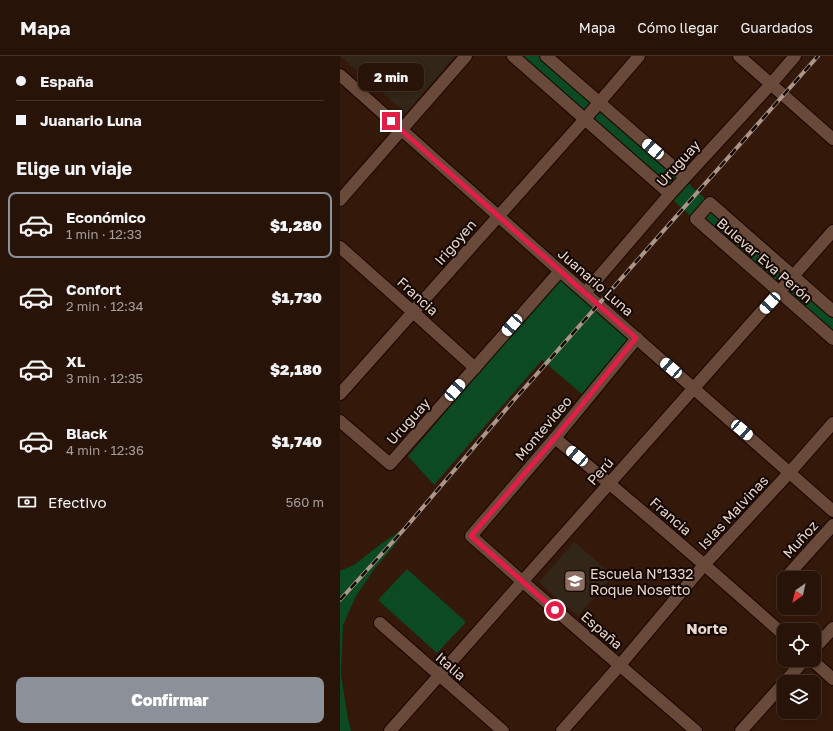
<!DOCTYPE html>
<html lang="es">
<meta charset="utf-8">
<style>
body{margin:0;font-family:"Golos Text",sans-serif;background:#2f1c12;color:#f1f3f6;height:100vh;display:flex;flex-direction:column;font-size:15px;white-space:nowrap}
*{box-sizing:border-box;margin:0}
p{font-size:13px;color:#a49e9c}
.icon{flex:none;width:22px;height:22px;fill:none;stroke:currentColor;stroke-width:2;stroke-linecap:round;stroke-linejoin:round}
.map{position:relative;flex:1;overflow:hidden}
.details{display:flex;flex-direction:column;background:#271308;width:340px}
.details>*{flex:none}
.top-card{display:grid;align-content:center;height:88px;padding:0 16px;background:#271308}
.needle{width:26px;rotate:214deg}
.fabs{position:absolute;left:437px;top:515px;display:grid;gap:8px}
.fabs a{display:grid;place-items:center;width:44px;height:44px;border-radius:8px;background:#271308;box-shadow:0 2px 6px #0003,0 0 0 1px #433229;font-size:20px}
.end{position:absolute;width:18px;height:18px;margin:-9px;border:5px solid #e11d48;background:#fff;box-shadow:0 0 0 2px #fff}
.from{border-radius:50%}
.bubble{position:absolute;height:28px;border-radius:8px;background:#271308;box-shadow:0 2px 6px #0003,0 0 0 1px #433229;font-size:13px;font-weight:800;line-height:28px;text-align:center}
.car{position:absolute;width:12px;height:24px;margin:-12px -6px;border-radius:5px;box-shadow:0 0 3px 1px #0007;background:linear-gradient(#fff 24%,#345 0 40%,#fff 0 76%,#345 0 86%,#fff 0)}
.top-card b{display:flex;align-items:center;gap:14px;height:38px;font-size:15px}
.top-card b+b{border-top:1px solid #433229}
.top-card i{width:10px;height:10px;background:#f1f3f6}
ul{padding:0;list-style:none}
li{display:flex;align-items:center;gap:12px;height:66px;margin:0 8px 6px;padding:0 8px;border:2px solid transparent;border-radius:8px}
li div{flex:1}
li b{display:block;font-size:15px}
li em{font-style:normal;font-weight:800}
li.current{border-color:#8c9099}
li>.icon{width:36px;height:36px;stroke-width:1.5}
h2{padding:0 16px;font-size:18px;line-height:48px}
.pay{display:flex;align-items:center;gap:10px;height:44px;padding:0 16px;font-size:15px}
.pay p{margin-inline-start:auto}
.button{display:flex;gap:8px;margin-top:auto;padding:8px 16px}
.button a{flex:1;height:46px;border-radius:8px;background:#8c9099;color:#fff;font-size:16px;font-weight:800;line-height:46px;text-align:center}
header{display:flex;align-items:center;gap:24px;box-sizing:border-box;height:56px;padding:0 20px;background:#271308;border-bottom:1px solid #433229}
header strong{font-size:19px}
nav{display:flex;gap:22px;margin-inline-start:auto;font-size:14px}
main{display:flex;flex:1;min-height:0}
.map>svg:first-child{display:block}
.education{fill:#322618}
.green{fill:#0b4a22}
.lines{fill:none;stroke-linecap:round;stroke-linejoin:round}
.minor-casing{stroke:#1a0300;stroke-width:14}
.minor{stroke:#694a3a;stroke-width:12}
.rail-casing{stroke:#ac968b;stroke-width:4}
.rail{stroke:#130703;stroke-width:2.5;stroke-dasharray:8;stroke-linecap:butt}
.route{stroke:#e11d48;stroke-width:5}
.labels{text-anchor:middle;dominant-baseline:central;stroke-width:4;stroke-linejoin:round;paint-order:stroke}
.street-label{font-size:14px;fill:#ead7ce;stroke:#130703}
.poi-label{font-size:14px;fill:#ead7ce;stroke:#130703;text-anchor:start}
.neighbourhood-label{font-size:15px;font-weight:bold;fill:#ead7ce;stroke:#130703}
</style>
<header>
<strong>Mapa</strong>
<nav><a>Mapa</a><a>Cómo llegar</a><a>Guardados</a></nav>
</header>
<main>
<section class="details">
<div class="top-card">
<b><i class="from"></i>España</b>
<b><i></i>Juanario Luna</b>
</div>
<h2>Elige un viaje</h2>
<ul>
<li class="current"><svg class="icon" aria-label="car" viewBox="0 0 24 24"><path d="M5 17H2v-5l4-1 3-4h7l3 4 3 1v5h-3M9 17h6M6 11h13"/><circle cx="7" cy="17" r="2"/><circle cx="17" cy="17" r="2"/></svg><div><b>Económico</b><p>1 min · 12:33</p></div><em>$1,280</em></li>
<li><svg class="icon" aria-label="car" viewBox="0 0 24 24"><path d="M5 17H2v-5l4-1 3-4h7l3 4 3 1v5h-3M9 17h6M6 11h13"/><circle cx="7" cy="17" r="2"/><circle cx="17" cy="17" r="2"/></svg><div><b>Confort</b><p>2 min · 12:34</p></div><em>$1,730</em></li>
<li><svg class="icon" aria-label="car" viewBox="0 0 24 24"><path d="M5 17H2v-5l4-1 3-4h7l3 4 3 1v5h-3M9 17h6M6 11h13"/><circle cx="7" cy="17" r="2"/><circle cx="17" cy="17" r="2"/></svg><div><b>XL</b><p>3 min · 12:35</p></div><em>$2,180</em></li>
<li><svg class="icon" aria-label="car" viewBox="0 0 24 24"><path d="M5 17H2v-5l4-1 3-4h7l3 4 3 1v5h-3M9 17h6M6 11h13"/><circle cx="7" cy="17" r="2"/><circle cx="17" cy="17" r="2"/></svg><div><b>Black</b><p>4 min · 12:36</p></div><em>$1,740</em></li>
</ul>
<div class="pay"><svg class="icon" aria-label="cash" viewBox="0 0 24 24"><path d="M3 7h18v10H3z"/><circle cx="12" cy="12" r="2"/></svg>Efectivo<p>560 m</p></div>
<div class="button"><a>Confirmar</a></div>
</section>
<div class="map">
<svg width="493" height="675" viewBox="0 0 493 675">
<rect width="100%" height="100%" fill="#34190a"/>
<g class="education">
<path d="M0 0H115L66 57Z"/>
<path d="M234 486 273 519 238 560 199 526Z"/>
</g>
<g class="green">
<path d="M173 0H206L345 121 351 130 493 255V283L336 147 330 138Z"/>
<path d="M220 223 289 282 242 338 202 304 94 429 68 400Z"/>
<path d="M67 470 54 490 35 512 16 540 3 569 1 619 8 663 11 675H0V515L14 509 41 488Z"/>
<path d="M67 513 126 566 97 597 38 544Z"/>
</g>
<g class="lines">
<g class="minor-casing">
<g id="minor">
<path d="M173 0 330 138"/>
<path d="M206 0 345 121"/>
<path d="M399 0 493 83"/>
<path d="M0 19 220 215 493 455"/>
<path d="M0 144 126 0"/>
<path d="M0 191 73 256 135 312"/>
<path d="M245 237 330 138 431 28 455 0"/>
<path d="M493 255 370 147 356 163 493 283"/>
<path d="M297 282 215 382 131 480 183 526 356 675"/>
<path d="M0 338 245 63 299 0"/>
<path d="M0 365 50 408 220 215"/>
<path d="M215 382C292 446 369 512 444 579"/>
<path d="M449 518 493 469"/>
<path d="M40 567 163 675"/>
<path d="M474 593 493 572"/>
<path d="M472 604 493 623"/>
<path d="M445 626 464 604"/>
<path d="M50 675 493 175"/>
<path d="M222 675 280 609 364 509 450 416 493 367"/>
<path d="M401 675 444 627"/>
</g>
</g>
<use href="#minor" class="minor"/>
<g class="rail-casing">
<path id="rail" d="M0 544 67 470 173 345 478 0"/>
</g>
<use href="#rail" class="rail"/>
</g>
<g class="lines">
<path class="route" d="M51 65 296 282 215 382 131 480 215 554"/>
</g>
<defs>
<g id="school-square" transform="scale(1.15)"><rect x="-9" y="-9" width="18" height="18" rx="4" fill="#8d6e63" stroke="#130703"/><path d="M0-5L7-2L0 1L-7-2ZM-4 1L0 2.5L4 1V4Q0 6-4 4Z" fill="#fff"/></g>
</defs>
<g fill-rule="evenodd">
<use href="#school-square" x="235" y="525"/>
</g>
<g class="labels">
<g class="street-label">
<text transform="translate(338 107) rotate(-48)">Uruguay</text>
<text transform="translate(115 186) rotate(-49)">Irigoyen</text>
<text transform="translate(425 204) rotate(41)">Bulevar Eva Perón</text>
<text transform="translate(256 226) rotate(41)">Juanario Luna</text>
<text transform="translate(78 240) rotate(42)">Francia</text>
<text transform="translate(68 365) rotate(-48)">Uruguay</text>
<text transform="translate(203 372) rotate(-50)">Montevideo</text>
<text transform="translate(260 415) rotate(-48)">Perú</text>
<text transform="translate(393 456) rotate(-47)">Islas Malvinas</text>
<text transform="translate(331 460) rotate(41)">Francia</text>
<text transform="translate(460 483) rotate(-48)">Muñoz</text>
<text transform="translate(262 574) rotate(41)">España</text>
<text transform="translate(111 610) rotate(41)">Italia</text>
</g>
<g class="poi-label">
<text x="250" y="517">Escuela N°1332<tspan x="250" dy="16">Roque Nosetto</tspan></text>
</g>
<g class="neighbourhood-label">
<text x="367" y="572">Norte</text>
</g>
</g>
</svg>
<div class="fabs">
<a><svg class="needle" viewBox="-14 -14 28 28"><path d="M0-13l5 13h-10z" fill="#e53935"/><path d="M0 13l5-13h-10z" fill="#a49e9c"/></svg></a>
<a><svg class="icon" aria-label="locate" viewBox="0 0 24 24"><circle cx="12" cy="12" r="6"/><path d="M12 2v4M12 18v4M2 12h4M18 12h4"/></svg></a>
<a><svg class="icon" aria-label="layers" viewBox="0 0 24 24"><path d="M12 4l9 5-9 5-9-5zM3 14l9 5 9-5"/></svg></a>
</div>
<i class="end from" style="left:215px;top:554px"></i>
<i class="end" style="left:51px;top:65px"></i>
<div class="bubble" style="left:18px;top:7px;width:66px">2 min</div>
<i class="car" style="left:313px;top:93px;rotate:311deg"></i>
<i class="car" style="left:430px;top:247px;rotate:222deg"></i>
<i class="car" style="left:172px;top:269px;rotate:221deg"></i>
<i class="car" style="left:331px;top:312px;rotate:311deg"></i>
<i class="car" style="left:115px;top:334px;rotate:41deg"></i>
<i class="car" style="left:402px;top:374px;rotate:131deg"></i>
<i class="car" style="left:237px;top:400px;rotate:310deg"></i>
</div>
</main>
